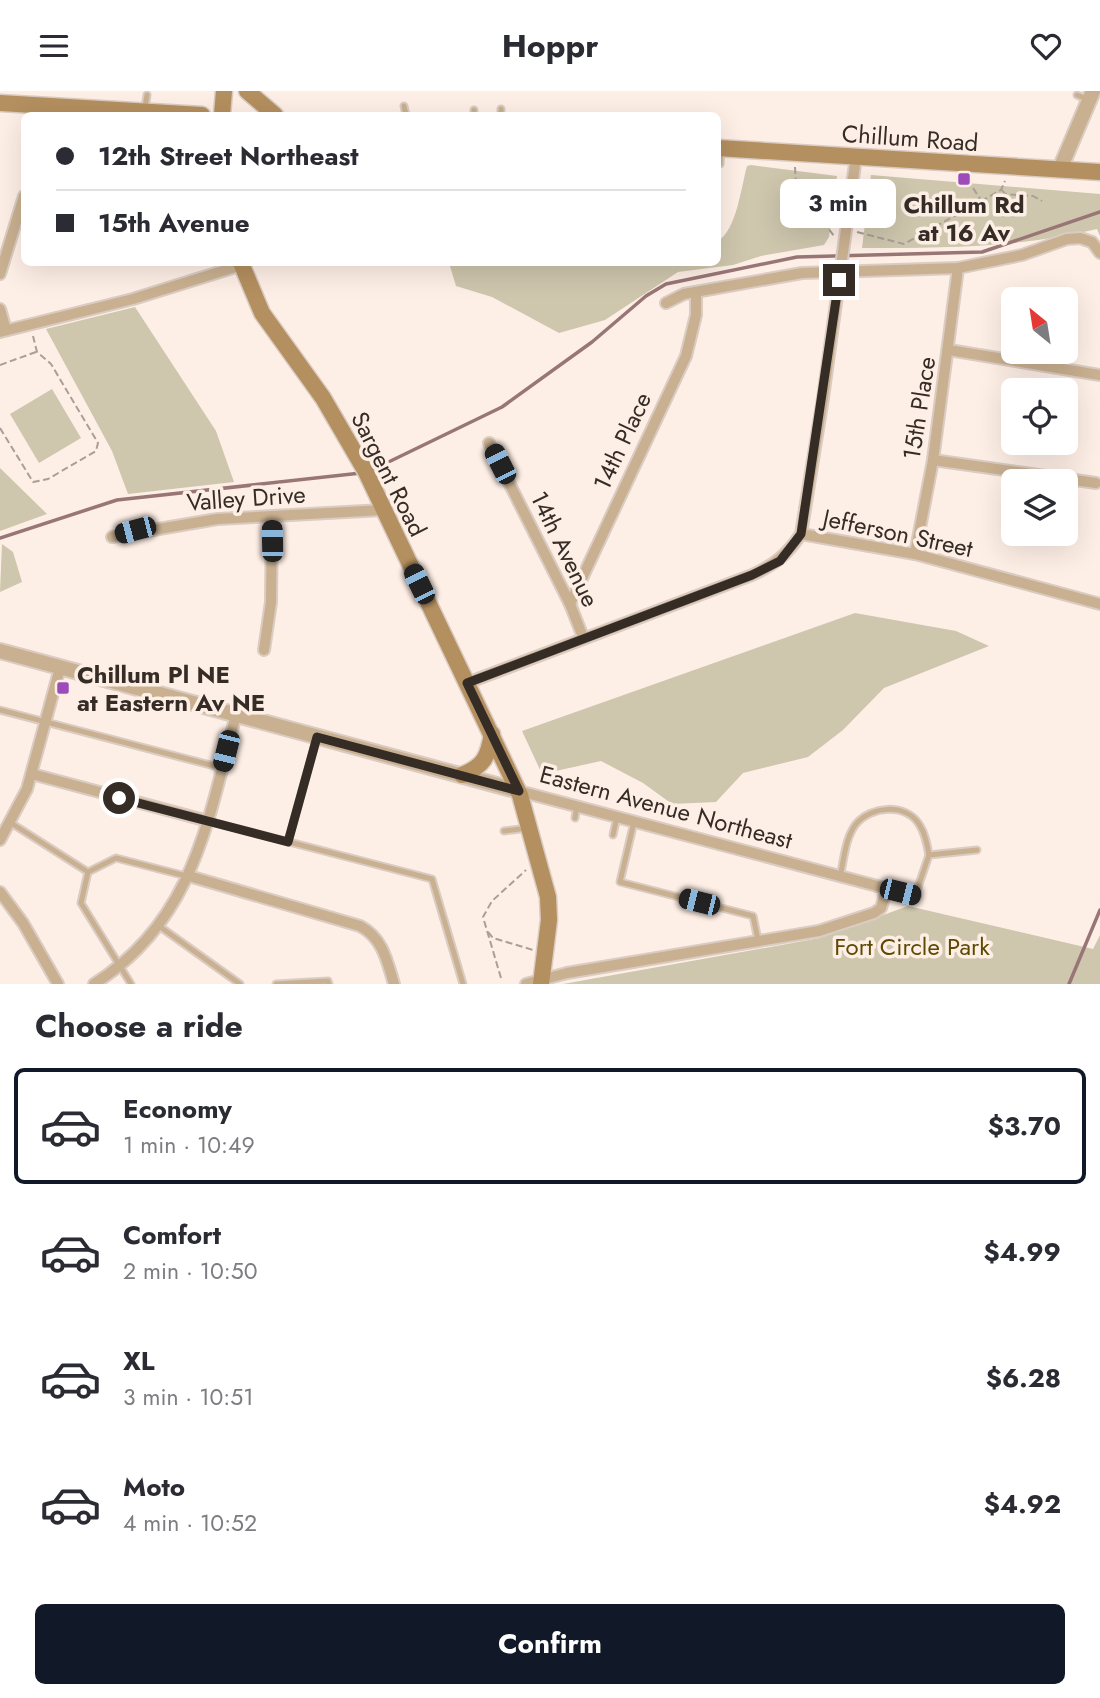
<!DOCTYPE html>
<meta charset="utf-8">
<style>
body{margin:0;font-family:Jost,sans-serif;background:#f2f2f3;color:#2b2b33;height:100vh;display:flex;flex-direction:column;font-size:26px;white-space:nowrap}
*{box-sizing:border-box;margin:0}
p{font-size:23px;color:#7c7c81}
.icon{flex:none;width:38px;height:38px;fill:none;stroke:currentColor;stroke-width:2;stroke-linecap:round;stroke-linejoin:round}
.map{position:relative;height:893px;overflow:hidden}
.panel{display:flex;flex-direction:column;background:#fff;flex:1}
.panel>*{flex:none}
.banner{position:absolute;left:21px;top:21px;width:700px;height:154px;border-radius:10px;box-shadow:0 7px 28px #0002;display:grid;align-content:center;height:154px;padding:0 35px;background:#fff}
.needle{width:46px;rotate:330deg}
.controls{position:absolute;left:1001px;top:196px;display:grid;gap:14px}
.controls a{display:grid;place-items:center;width:77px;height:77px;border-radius:10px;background:#fff;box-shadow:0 7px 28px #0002;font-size:35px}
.end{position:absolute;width:32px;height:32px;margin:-16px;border:9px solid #352c26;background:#fff;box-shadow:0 0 0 4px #fff}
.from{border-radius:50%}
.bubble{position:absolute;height:49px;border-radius:10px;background:#fff;box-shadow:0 7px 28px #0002;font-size:23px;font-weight:700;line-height:49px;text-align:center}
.car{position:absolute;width:21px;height:42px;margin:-21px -10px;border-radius:9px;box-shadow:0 0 5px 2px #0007;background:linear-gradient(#222 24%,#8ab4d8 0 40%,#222 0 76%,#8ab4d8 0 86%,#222 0)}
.banner b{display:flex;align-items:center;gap:24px;height:66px;font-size:26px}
.banner b+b{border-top:2px solid #e1e1e2}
.banner i{width:18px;height:18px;background:#2b2b33}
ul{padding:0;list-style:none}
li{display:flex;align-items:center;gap:21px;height:116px;margin:0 14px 10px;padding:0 21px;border:4px solid transparent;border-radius:10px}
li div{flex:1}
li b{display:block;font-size:26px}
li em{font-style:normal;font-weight:700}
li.selected{border-color:#111827}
li>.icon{width:63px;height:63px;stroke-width:1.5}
h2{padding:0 35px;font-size:32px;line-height:84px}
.cta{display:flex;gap:14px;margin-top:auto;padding:14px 35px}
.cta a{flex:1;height:80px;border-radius:10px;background:#111827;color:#fff;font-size:28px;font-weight:700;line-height:80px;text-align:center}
header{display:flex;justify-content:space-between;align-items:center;height:91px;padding:0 35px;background:#fff;font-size:32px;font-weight:700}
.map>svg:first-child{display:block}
.green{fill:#cec6ad}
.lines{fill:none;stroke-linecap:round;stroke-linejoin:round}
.stream{stroke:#997676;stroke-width:3.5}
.service-casing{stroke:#daccc3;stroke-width:9}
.minor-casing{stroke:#daccc3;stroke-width:14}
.tertiary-casing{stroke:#daccc3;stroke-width:18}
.secondary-casing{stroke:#daccc3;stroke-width:19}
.path{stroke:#aa9e96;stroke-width:2;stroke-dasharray:7 3.5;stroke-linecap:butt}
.service{stroke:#c9b090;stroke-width:5}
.minor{stroke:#c9b090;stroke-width:10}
.tertiary{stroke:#c9b090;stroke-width:14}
.secondary{stroke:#b48f5f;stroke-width:16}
.route{stroke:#352c26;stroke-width:9}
.poi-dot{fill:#9d4bba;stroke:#feefe6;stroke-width:2.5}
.labels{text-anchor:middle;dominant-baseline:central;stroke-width:7;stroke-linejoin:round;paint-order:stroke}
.street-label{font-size:24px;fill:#352c26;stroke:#feefe6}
.poi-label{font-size:24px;font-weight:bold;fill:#352c26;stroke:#feefe6}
.park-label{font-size:24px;fill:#5d4a00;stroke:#feefe6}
</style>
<header><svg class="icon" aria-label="menu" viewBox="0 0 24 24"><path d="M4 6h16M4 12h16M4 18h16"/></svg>Hoppr<svg class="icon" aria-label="heart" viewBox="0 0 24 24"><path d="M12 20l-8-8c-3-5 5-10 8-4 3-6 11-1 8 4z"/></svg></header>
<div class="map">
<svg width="1100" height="893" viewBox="0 0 1100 893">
<rect width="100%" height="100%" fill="#feefe6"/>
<g class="green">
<path d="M751 74 837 85 829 146 824 154 761 165 733 174 678 181 605 229 559 242 492 206 456 195 449 172H718V150C737 138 741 96 747 75Z"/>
<path d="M871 84 1100 103V145L1097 138C1019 157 941 157 862 157Z"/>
<path d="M135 216 216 340 234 391 128 403 112 360 46 238Z"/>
<path d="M52 298 81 347 39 372 10 323Z"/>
<path d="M0 377 47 423 0 440Z"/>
<path d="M2 453 13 461 22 491 0 501Z"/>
<path d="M855 522 956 540 989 555 884 597 843 639 808 666 743 682 716 711 672 713 643 692 601 670 542 683 522 640Z"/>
<path d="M908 815 1093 858 1100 844V893H563L820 847Z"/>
</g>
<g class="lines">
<g class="stream">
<path d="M372 379 502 316 592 251 646 205 666 193 797 166 982 161 1100 121"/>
<path d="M0 447 117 409 361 382"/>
<path d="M1069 893 1100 819"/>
</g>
<g class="service-casing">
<g id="service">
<path d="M1077 4 1089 9"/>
<path d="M404 15 406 24"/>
<path d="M145 17 147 4"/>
<path d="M501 18V24"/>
<path d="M474 24V19"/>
<path d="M720 73 721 58"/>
<path d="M0 619 222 677"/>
<path d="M575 727 577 715"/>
<path d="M208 730 432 788 463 893"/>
<path d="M634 731 620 791 753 825 758 849"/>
<path d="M11 732 88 781"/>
<path d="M504 740 528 737"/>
<path d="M613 744 617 726"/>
<path d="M288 751 317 646"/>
<path d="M840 786C844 769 845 747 856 733 871 715 905 712 919 733 925 742 927 753 929 764"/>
<path d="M915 805 929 764 977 759"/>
<path d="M159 835 240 893"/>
<path d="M131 893 81 812 88 781 116 767 186 785"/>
<path d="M276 893 328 890 329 893"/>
</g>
</g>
<g class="minor-casing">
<g id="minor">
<path d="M0 183 24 105"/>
<path d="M666 212 684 203 802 182 958 177 1022 164 1067 148 1080 147 1092 151 1100 162"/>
<path d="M0 218 6 239"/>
<path d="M0 241 133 208 242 174"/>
<path d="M949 259 1100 284"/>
<path d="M489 352 570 513 583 546"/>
<path d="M933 369 1096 392"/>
<path d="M801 443 915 463 1100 513"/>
<path d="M112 446 217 428 383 419"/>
<path d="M915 463 933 369 958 177"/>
<path d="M570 513 686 265 696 224V201"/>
<path d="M264 559 271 511 272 426"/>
<path d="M467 592 752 484C774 474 787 464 801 443L823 307 856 66"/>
<path d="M32 683 208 730"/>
<path d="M519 700 915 805"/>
<path d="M0 749 27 698 60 577"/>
<path d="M189 785 360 835C383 847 387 870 394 893"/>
<path d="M0 801 23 832 58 893"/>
<path d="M94 893C194 830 208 729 236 624"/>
<path d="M526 893 567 882 819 840 874 822 881 817 887 797"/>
</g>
</g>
<g class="tertiary-casing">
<g id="tertiary">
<path d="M1060 78 1093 0"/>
<path d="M0 560 519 700"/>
</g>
</g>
<g class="secondary-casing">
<g id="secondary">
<path d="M247 0 275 24"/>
<path d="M0 12 202 24"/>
<path d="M222 24 224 0"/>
<path d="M718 57 1100 81"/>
<path d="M241 172 262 222 323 307 366 381 520 704 548 806 549 829 541 893"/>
<path d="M462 684C484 675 488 666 492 643"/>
</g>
</g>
<g class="path">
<path d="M795 76 796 94 834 145"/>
<path d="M973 97 981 109"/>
<path d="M1002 99 1005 103 1033 105 1042 110"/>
<path d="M857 141 904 153 1001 99 1005 90"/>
<path d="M0 274 36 261"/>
<path d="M0 337 33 391 48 388 96 360 98 352 51 273 37 261 33 245"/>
<path d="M488 841 493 847 533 859"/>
<path d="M501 887 483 826 492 810 526 779"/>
</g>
<use href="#service" class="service"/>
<use href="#minor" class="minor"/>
<use href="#tertiary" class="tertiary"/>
<use href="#secondary" class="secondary"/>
</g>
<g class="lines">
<path class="route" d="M119 707 288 751 317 646 519 700 467 592 752 484 780 470 801 443 839 189"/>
</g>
<g class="poi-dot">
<rect x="957" y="81" width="14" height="14" rx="3.5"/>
<rect x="56" y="590" width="14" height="14" rx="3.5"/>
</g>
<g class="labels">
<g class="street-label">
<text transform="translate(910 47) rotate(4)">Chillum Road</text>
<text transform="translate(919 317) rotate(-81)">15th Place</text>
<text transform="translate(622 350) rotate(-65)">14th Place</text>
<text transform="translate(389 383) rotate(63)">Sargent Road</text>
<text transform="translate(246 407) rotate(-4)">Valley Drive</text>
<text transform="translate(898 442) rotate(12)">Jefferson Street</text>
<text transform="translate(565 458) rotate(64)">14th Avenue</text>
<text transform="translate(666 716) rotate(15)">Eastern Avenue Northeast</text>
</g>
<g class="poi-label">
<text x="964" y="113">Chillum Rd<tspan x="964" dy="28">at 16 Av</tspan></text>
<text x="77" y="583" text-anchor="start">Chillum Pl NE<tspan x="77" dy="28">at Eastern Av NE</tspan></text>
</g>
<g class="park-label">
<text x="912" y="855">Fort Circle Park</text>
</g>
</g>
</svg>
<div class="controls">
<a><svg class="needle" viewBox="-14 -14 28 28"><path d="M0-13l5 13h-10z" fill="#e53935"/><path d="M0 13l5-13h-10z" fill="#7c7c81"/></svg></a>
<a><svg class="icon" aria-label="locate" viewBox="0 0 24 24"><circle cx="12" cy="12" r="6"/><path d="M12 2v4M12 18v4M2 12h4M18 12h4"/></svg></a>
<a><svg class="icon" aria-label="layers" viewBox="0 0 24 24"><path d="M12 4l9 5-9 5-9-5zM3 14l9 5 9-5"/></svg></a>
</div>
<i class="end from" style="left:119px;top:707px"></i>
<i class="end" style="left:839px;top:189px"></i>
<div class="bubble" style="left:780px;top:88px;width:116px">3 min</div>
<i class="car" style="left:500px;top:373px;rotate:333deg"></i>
<i class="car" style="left:135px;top:439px;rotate:255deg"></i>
<i class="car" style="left:272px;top:450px;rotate:359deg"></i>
<i class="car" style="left:419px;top:493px;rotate:334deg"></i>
<i class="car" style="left:226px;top:660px;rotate:194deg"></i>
<i class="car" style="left:900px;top:801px;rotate:104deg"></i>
<i class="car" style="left:699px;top:811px;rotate:284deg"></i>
<div class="banner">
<b><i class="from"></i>12th Street Northeast</b>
<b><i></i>15th Avenue</b>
</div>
</div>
<section class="panel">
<h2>Choose a ride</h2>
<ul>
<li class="selected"><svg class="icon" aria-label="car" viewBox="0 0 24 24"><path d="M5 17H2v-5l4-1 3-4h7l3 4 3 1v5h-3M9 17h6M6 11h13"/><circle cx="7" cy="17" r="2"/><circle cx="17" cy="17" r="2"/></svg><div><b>Economy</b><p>1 min · 10:49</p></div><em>$3.70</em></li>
<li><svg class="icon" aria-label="car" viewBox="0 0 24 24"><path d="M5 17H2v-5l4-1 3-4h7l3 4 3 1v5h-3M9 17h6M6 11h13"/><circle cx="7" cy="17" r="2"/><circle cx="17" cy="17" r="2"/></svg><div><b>Comfort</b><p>2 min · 10:50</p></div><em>$4.99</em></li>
<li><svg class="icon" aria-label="car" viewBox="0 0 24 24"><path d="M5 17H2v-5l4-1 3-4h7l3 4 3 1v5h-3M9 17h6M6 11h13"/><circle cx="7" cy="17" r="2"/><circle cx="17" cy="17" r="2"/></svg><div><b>XL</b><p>3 min · 10:51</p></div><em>$6.28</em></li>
<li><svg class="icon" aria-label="car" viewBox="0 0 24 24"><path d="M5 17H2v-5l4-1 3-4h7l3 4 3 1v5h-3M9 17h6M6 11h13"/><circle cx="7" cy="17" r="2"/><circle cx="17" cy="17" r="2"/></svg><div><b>Moto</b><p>4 min · 10:52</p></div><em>$4.92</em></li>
</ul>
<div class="cta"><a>Confirm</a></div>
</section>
